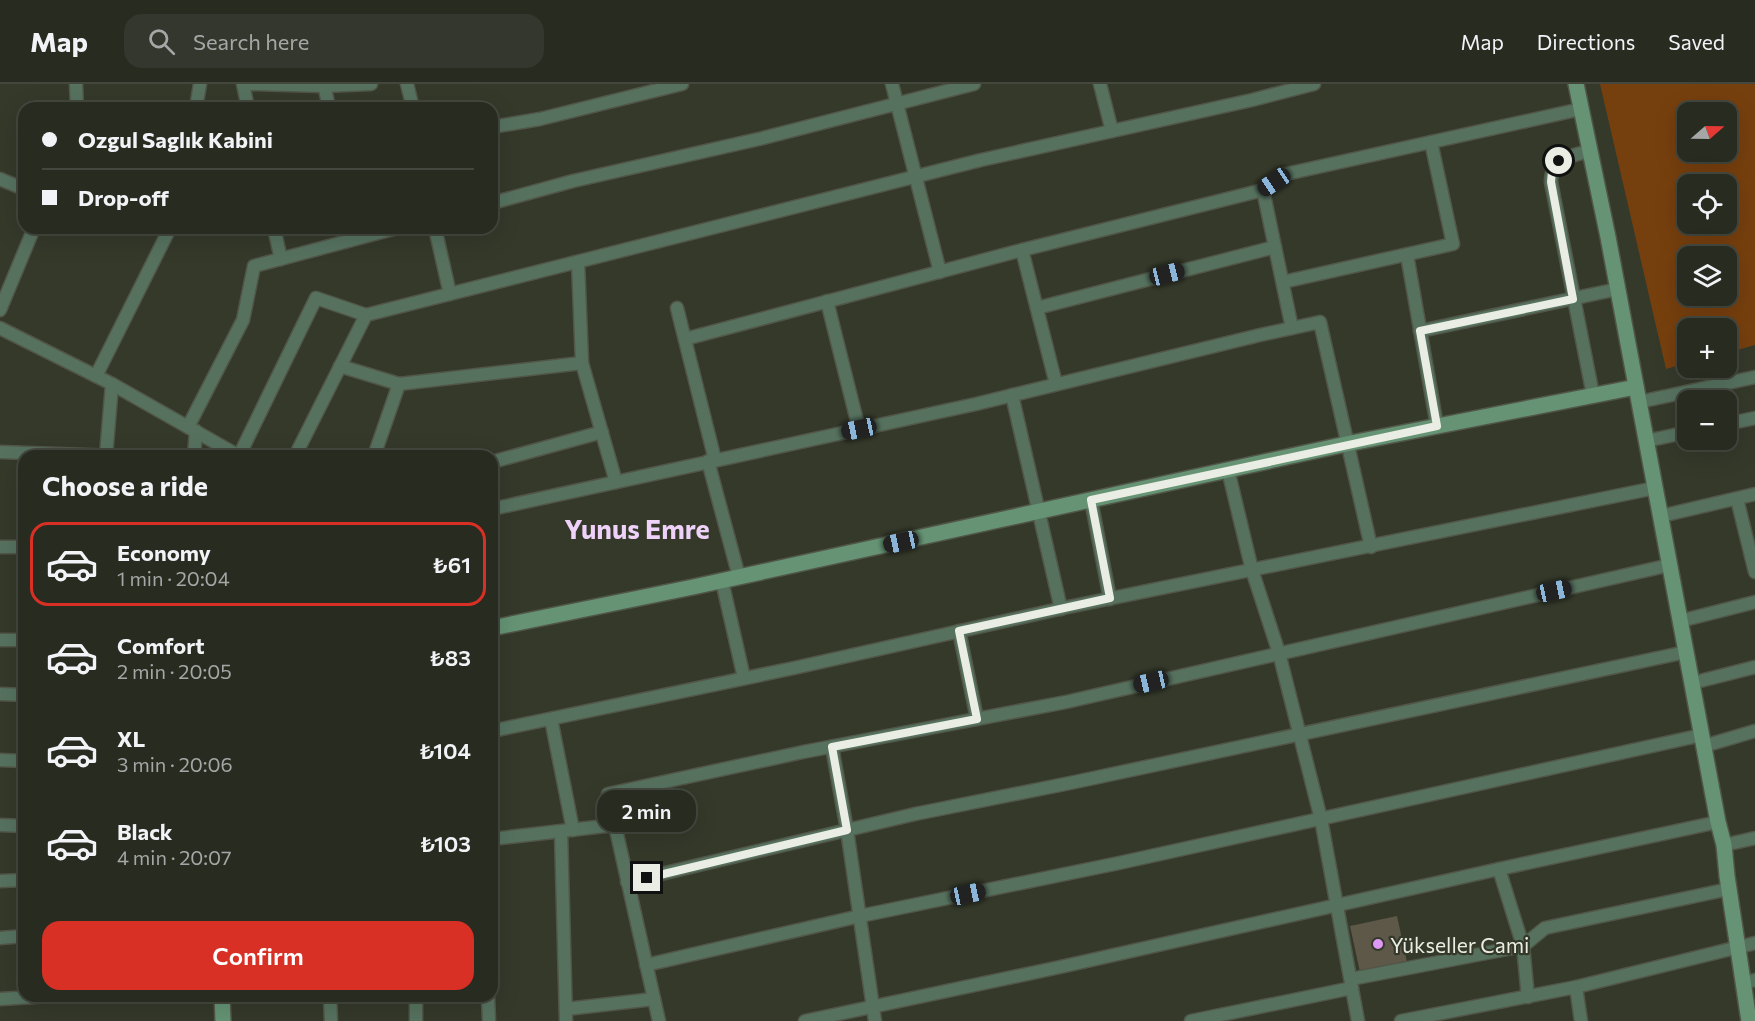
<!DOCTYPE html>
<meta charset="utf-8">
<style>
body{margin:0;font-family:Commissioner,sans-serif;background:#33372d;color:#f1f3f6;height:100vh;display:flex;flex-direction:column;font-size:22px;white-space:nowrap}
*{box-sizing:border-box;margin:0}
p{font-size:20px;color:#a4a7a5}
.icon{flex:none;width:33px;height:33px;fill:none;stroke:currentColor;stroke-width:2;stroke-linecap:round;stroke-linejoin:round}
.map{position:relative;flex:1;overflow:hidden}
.details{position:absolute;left:18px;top:366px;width:480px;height:552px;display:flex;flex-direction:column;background:#272b20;border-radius:18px;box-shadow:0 6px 24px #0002,0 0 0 2px #43473e}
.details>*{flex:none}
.hud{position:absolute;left:18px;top:18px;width:480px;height:132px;border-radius:18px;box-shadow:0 6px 24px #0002,0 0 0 2px #43473e;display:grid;align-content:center;height:132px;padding:0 24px;background:#272b20}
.needle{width:39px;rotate:70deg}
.tools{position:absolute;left:1677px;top:18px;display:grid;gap:12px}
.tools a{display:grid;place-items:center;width:60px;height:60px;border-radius:12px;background:#272b20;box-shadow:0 6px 24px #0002,0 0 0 2px #43473e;font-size:30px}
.end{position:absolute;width:27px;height:27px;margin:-14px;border:8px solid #e9ede3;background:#111;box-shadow:0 0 0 3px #111}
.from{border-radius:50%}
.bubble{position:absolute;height:42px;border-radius:18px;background:#272b20;box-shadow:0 6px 24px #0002,0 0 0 2px #43473e;font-size:20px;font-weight:600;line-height:42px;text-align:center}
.car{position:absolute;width:18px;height:36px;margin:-18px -9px;border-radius:8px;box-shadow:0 0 4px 2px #0007;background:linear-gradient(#222 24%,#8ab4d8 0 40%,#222 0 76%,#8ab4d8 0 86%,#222 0)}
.hud b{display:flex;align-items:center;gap:21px;height:57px;font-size:22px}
.hud b+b{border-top:2px solid #43473e}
.hud i{width:15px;height:15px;background:#f1f3f6}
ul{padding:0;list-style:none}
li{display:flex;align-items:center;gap:18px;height:84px;margin:0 12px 9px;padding:0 12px;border:3px solid transparent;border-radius:18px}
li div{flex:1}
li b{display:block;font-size:22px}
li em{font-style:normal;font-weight:600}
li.current{border-color:#d93025}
li>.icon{width:54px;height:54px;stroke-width:1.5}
h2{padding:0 24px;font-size:27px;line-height:72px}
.cta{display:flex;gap:12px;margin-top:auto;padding:12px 24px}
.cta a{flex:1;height:69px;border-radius:18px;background:#d93025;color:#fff;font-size:24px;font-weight:600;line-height:69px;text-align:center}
header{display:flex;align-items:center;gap:36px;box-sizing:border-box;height:84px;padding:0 30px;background:#272b20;border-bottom:2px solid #43473e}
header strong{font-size:28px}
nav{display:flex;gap:33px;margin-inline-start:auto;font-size:21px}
.search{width:420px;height:54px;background:#33372d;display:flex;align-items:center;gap:15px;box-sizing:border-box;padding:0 21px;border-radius:18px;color:#a4a7a5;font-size:22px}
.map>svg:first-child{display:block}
.green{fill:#763f0e;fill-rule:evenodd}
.building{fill:#5e5848}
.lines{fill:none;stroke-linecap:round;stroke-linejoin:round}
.street-casing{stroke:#515648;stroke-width:15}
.secondary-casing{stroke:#515648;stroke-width:18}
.street{stroke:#56725f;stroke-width:12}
.secondary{stroke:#659374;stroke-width:15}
.route{stroke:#e9ede3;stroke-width:8}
.poi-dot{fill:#dd99f3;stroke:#34392a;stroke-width:2}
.labels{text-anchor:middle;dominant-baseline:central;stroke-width:4.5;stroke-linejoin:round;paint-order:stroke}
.poi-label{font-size:21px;fill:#e9ede3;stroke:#34392a;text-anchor:start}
.district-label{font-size:27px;font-weight:bold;fill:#efd2f9;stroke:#34392a}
</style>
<header>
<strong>Map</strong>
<div class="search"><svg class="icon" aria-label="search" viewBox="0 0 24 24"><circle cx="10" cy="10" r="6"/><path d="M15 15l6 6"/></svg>Search here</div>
<nav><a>Map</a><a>Directions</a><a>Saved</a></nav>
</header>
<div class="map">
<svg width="1755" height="937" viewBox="0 0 1755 937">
<rect width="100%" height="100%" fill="#34392a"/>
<path class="green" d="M1600 0H1755V261L1727 269 1726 244H1688L1687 279 1666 285ZM1688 28H1726V68H1688ZM1688 100H1726V140H1688ZM1688 172H1726V212H1688Z"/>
<path class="building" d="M1397 832 1407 878 1360 888 1350 842Z"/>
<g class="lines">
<g class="street-casing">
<g id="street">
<path d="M76 0 77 24"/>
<path d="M243 0 248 24"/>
<path d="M251 0 323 2 371 0"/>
<path d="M324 0 329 24"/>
<path d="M407 0 413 24"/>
<path d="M892 0 940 188"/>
<path d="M1100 0 1112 47"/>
<path d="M196 24 200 0"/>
<path d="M492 43 540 35 682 0"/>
<path d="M1590 67C1570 72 1551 74 1551 98L1593 311"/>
<path d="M0 95 24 105"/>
<path d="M1263 106 1292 244"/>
<path d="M492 119 573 97 763 54 974 0"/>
<path d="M274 144 281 175"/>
<path d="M435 144 450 210"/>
<path d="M1022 166 1056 300"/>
<path d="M1407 171 1437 342"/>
<path d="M578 178 582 279 616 398"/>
<path d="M1283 198 1453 160 1431 58"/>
<path d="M827 217 859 345"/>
<path d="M677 224 715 376"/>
<path d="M1037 224 1275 163"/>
<path d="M0 226 34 144"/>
<path d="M0 244 112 300 239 372"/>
<path d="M1420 247 1618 205"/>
<path d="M685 255 1022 166 1263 106 1286 90 1581 25"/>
<path d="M340 282 399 300 582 279"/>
<path d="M96 292 170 144"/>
<path d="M1012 311 1061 525"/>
<path d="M1639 318 1755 293"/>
<path d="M1726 340 1755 334"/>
<path d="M188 343 243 236 254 182 397 144"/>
<path d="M1646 357 1688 348"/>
<path d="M0 368 115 372"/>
<path d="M106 372 112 300"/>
<path d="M194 372 196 347"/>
<path d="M239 372 316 214 366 231"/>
<path d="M295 372 366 231 981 76 1252 16 1314 0"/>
<path d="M374 372 399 300"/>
<path d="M708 377 739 493"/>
<path d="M492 378 602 348"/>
<path d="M1228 386 1252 486 1279 569 1321 735 1358 937"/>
<path d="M1737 415 1755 488"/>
<path d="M1091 416 1110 515"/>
<path d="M492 425 976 320 1260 251 1320 238 1371 463"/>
<path d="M1661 432 1755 410"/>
<path d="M0 463H24"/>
<path d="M722 497 744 594"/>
<path d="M1680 537 1755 518"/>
<path d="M959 547 977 635"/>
<path d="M0 556H24"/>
<path d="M1692 599 1755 583"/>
<path d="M0 610 24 611"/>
<path d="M551 635 573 746"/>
<path d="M492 647 794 584 1068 523 1655 404"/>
<path d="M1704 662 1755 647"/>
<path d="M832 663 847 746 875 937"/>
<path d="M0 676 24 677"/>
<path d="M0 741 24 742"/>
<path d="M561 748 566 937"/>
<path d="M492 755 614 741"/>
<path d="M1724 761 1755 754"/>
<path d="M1499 785 1523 862 1528 913"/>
<path d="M0 797 24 796"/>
<path d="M627 798 915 730 1075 698 1686 568"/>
<path d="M0 854 24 852"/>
<path d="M646 881 860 832 1119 779 1702 651"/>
<path d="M1351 895 1523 862 1545 844 1729 805"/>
<path d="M1742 899 1755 896"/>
<path d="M1576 903 1581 937"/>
<path d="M330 912 331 937"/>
<path d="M416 912V937"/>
<path d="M488 912 489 937"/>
<path d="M0 915 49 912"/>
<path d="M566 925 654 915"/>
<path d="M659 937 608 710 803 668 1066 618 1670 481"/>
<path d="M805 937 1060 883 1499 785 1718 738"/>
<path d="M1191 937 1352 904"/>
<path d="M1401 937 1576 903 1755 859"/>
</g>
</g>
<g class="secondary-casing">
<g id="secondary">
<path d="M1576 0 1608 153 1718 738 1724 761 1727 792 1749 937"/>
<path d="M492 544 693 503 1346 360 1636 303"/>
<path d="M222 912 223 937"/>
</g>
</g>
<use href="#street" class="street"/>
<use href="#secondary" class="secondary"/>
</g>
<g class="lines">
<path class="route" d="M647 794 847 746 832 663 977 635 959 547 1110 514 1091 416 1437 342 1420 247 1573 215 1551 98 1552 87 1559 77"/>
</g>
<circle class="poi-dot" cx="1378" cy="860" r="6"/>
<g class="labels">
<g class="poi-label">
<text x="1390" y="860">Yükseller Cami</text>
</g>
<g class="district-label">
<text x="637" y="444">Yunus Emre</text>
</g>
</g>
</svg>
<div class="tools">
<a><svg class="needle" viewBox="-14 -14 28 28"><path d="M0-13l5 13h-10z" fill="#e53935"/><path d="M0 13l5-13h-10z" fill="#a4a7a5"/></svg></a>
<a><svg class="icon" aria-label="locate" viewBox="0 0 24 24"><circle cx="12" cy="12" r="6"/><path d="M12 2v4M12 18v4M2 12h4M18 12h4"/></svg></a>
<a><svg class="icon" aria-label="layers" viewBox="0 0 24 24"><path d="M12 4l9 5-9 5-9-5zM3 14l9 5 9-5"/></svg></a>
<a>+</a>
<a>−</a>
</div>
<i class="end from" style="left:1559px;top:77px"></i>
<i class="end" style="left:647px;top:794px"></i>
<div class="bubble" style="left:597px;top:706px;width:99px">2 min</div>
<i class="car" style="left:1274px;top:98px;rotate:236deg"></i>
<i class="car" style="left:1167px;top:190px;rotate:76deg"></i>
<i class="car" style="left:859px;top:345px;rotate:258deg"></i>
<i class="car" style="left:901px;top:458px;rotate:258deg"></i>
<i class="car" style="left:1554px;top:507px;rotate:78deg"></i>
<i class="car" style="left:1151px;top:598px;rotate:257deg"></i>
<i class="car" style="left:968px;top:810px;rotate:78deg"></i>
<div class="hud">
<b><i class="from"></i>Ozgul Saglık Kabini</b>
<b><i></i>Drop-off</b>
</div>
<section class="details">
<h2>Choose a ride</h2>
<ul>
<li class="current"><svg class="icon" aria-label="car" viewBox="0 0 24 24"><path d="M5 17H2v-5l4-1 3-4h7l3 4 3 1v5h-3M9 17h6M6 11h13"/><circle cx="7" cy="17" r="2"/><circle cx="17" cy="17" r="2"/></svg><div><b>Economy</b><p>1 min · 20:04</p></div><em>₺61</em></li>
<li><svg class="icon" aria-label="car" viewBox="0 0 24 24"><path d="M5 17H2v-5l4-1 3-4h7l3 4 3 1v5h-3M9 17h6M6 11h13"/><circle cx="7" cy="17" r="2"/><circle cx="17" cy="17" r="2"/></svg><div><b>Comfort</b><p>2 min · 20:05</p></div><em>₺83</em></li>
<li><svg class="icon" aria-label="car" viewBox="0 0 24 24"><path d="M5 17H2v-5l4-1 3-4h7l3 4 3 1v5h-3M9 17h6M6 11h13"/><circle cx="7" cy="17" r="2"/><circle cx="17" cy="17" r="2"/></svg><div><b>XL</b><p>3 min · 20:06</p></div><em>₺104</em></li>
<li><svg class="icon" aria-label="car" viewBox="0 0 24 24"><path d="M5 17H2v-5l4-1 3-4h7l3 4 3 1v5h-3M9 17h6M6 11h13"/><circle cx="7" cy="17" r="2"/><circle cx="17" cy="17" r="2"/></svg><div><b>Black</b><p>4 min · 20:07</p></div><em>₺103</em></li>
</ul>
<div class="cta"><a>Confirm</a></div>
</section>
</div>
